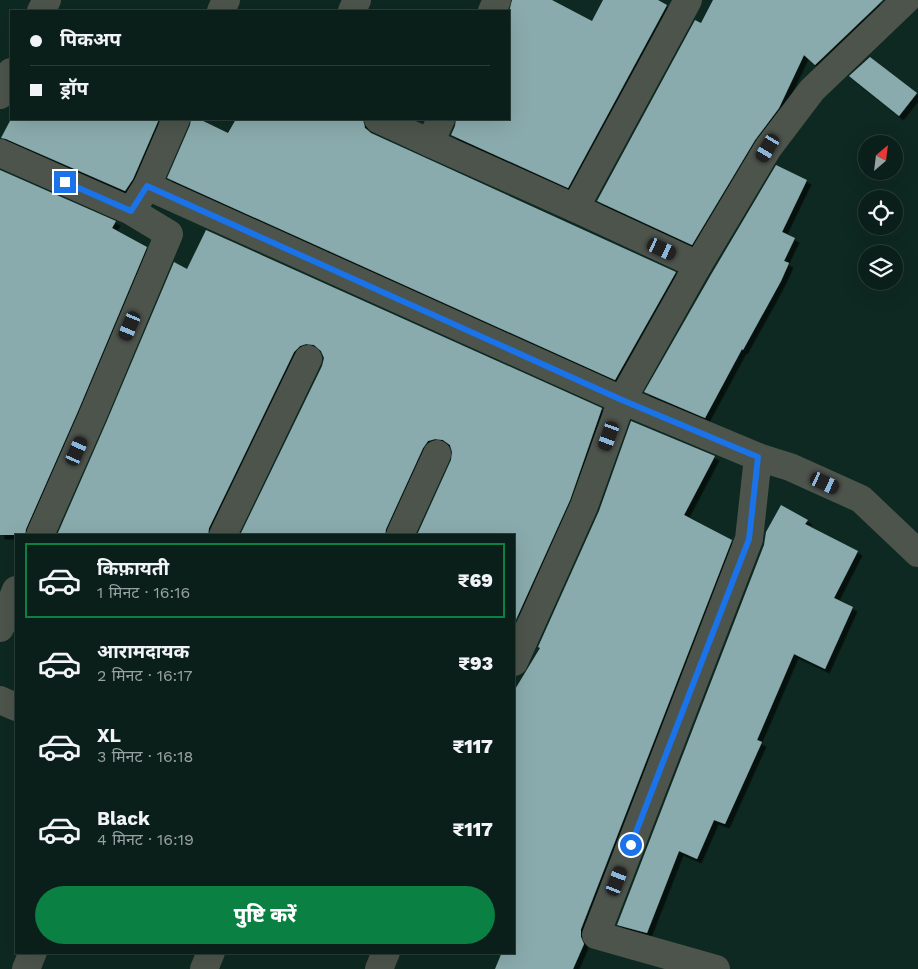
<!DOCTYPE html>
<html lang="hi">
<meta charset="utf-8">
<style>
body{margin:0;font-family:"Work Sans","Noto Sans Devanagari",sans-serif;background:#182c26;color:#f1f3f6;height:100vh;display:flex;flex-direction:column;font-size:19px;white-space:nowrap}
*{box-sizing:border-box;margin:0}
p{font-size:16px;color:#99a2a2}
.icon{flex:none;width:28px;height:28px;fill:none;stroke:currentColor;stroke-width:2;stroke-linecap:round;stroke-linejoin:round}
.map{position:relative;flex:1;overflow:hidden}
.drawer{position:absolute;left:15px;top:534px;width:500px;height:420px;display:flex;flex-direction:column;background:#0a1f19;border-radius:0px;box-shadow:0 5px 20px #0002,0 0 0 1px #2a3d38}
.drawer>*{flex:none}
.top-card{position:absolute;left:10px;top:10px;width:500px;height:110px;border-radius:0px;box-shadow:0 5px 20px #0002,0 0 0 1px #2a3d38;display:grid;align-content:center;height:110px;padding:0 20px;background:#0a1f19}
.needle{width:32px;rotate:28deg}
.controls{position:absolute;left:858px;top:135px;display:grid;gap:10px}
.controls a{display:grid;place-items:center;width:45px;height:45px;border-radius:50%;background:#0a1f19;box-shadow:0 5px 20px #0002,0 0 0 1px #2a3d38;font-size:25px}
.end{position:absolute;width:22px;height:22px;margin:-11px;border:6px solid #1a73e8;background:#fff;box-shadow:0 0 0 2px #fff}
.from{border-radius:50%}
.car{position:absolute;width:15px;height:30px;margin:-15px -8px;border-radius:6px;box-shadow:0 0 4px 1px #0007;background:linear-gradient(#222 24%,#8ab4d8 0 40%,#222 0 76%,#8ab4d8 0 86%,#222 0)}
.top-card b{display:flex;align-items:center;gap:18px;height:48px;font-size:19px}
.top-card b+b{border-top:1px solid #2a3d38}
.top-card i{width:12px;height:12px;background:#f1f3f6}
ul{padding:9px 0 0;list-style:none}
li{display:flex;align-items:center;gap:15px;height:75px;margin:0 10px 8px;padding:0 10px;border:2px solid transparent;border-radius:0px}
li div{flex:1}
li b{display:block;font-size:19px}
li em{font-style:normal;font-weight:800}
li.selected{border-color:#0b8043}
li>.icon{width:45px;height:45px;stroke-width:1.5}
.primary-button{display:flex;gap:10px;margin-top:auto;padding:10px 20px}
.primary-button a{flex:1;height:58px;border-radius:30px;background:#0b8043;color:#fff;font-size:20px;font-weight:800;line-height:58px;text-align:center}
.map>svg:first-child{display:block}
.building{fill:#8aabad;filter:url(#shadow)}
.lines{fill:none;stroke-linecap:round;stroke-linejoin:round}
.street{stroke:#4d544c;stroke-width:28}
.route{stroke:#1a73e8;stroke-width:6}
</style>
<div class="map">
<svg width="918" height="969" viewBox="0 0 918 969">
<defs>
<filter id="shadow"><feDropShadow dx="4.5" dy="4.5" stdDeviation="0" flood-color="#0009"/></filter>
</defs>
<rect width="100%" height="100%" fill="#0e2921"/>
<g class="building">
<path d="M512 0H552L592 21 603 0H658L667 5 568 188 451 135 455 126 456 119H509V12Z"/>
<path d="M713 0H883L815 65 804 55 779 108 755 140 692 245 597 201 695 20 701 23Z"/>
<path d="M870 57 917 93 899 116 849 76Z"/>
<path d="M11 119H159L133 179 125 191 6 139 1 138Z"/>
<path d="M191 119H199L228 133 236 119H363L365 128 371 133 676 272 615 380 167 178 190 125Z"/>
<path d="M776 165 807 180 782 232 795 238 784 261 789 263 781 281 743 350 742 349 705 418 644 392 712 273Z"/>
<path d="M0 170 116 221 112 228 147 247 78 411 26 529 25 535H0Z"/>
<path d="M206 230 602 408 570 500 514 624V535H417L451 460 452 452 450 445 443 440 435 439 428 441 423 448 386 529 385 535H240L322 366 324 358 321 351 314 345 306 344 300 346 294 352 209 528 208 535H57L106 423 174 262 187 269Z"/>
<path d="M631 421 715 456 684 515 732 540 581 929V937L584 944 573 969H495L502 952H514V691L540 648 538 647 599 511Z"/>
<path d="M781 505 808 520 805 524 858 551 834 598 853 607 825 669 794 654 757 740 762 742 725 824 714 820 697 859 679 851 647 933 617 925 764 545 766 532Z"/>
</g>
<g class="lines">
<g class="street">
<path d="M41 11 47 0"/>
<path d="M221 11 226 0"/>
<path d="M352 11 357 0"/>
<path d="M492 11 497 0"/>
<path d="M0 95 11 72"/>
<path d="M378 119 430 143 575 208 698 265"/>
<path d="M430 143 441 119"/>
<path d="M0 153 131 211 169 234 92 417 40 535"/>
<path d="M147 186 622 400 758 457 790 467 861 499 918 553"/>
<path d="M137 202 147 186 176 119"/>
<path d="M575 208 688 0"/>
<path d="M223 535 308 359"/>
<path d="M400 535 437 454"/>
<path d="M0 628 16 590"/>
<path d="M514 662 584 506 622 400 698 265 768 148 812 90 906 0"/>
<path d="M0 700 16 707"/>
<path d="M26 969 33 952"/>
<path d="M204 969 211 952"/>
<path d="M379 969 386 952"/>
<path d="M716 969 596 935 749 539 758 457"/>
</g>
</g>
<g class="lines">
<path class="route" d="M65 182 131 211 147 186 622 400 758 457 749 539 631 845"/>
</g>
</svg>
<div class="controls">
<a><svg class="needle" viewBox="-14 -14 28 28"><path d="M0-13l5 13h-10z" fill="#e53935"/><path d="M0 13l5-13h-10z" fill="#99a2a2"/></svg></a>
<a><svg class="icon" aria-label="locate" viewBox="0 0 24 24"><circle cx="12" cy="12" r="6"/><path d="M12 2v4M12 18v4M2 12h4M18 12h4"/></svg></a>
<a><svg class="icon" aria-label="layers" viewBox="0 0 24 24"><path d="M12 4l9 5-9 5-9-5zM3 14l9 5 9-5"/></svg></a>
</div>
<i class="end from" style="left:631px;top:845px"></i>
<i class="end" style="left:65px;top:182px"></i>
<i class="car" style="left:768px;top:148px;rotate:211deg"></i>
<i class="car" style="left:662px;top:249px;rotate:115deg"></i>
<i class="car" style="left:130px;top:326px;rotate:203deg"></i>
<i class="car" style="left:609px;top:436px;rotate:200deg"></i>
<i class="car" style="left:77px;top:451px;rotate:24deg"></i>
<i class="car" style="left:825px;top:483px;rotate:115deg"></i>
<i class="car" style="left:617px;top:881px;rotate:21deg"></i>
<div class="top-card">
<b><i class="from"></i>पिकअप</b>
<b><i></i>ड्रॉप</b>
</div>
<section class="drawer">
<ul>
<li class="selected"><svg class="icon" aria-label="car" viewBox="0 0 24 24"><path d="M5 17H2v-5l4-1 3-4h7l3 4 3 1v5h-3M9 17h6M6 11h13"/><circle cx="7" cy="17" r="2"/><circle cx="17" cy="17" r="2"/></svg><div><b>किफ़ायती</b><p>1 मिनट · 16:16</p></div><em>₹69</em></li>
<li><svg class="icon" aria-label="car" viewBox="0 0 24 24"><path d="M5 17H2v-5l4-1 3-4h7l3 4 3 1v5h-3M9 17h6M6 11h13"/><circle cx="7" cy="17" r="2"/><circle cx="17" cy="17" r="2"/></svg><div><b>आरामदायक</b><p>2 मिनट · 16:17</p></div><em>₹93</em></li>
<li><svg class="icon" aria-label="car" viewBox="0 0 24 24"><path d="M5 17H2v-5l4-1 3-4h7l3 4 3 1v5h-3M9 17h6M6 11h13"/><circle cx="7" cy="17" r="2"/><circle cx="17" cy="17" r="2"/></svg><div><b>XL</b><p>3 मिनट · 16:18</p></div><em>₹117</em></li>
<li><svg class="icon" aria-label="car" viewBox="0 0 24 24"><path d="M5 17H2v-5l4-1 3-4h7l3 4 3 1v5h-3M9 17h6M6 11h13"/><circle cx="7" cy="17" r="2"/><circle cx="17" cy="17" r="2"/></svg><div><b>Black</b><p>4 मिनट · 16:19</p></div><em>₹117</em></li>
</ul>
<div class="primary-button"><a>पुष्टि करें</a></div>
</section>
</div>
